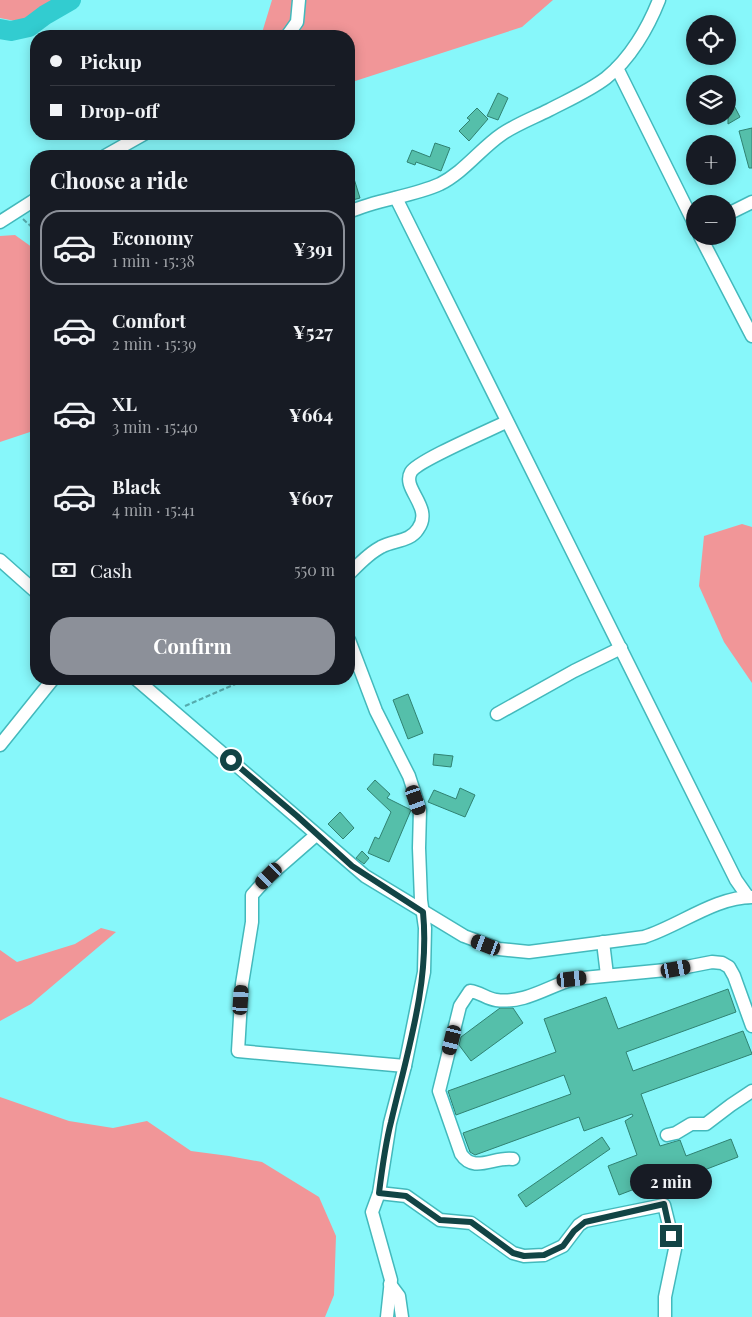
<!DOCTYPE html>
<meta charset="utf-8">
<style>
body{margin:0;font-family:"Playfair Display",serif;background:#242831;color:#f1f3f6;height:100vh;display:flex;flex-direction:column;font-size:19px;white-space:nowrap}
*{box-sizing:border-box;margin:0}
p{font-size:16px;color:#9ea1a6}
.icon{flex:none;width:28px;height:28px;fill:none;stroke:currentColor;stroke-width:2;stroke-linecap:round;stroke-linejoin:round}
.map{position:relative;flex:1;overflow:hidden}
.sheet{position:absolute;left:30px;top:150px;width:325px;height:535px;display:flex;flex-direction:column;background:#171b24;border-radius:20px;box-shadow:0 2px 12px #0003}
.sheet>*{flex:none}
.hud{position:absolute;left:30px;top:30px;width:325px;height:110px;border-radius:20px;box-shadow:0 2px 12px #0003;display:grid;align-content:center;height:110px;padding:0 20px;background:#171b24}
.buttons{position:absolute;left:686px;top:15px;display:grid;gap:10px}
.buttons a{display:grid;place-items:center;width:50px;height:50px;border-radius:50%;background:#171b24;box-shadow:0 2px 12px #0003;font-size:25px}
.end{position:absolute;width:22px;height:22px;margin:-11px;border:6px solid #124445;background:#fff;box-shadow:0 0 0 2px #fff}
.from{border-radius:50%}
.bubble{position:absolute;height:35px;border-radius:18px;background:#171b24;box-shadow:0 2px 12px #0003;font-size:16px;font-weight:700;line-height:35px;text-align:center}
.car{position:absolute;width:15px;height:30px;margin:-15px -8px;border-radius:6px;box-shadow:0 0 4px 1px #0007;background:linear-gradient(#222 24%,#8ab4d8 0 40%,#222 0 76%,#8ab4d8 0 86%,#222 0)}
.hud b{display:flex;align-items:center;gap:18px;height:48px;font-size:19px}
.hud b+b{border-top:1px solid #363941}
.hud i{width:12px;height:12px;background:#f1f3f6}
ul{padding:0;list-style:none}
li{display:flex;align-items:center;gap:15px;height:75px;margin:0 10px 8px;padding:0 10px;border:2px solid transparent;border-radius:20px}
li div{flex:1}
li b{display:block;font-size:19px}
li em{font-style:normal;font-weight:700}
li.active{border-color:#8c9099}
li>.icon{width:45px;height:45px;stroke-width:1.5}
h2{padding:0 20px;font-size:22px;line-height:60px}
.pay{display:flex;align-items:center;gap:12px;height:55px;padding:0 20px;font-size:19px}
.pay p{margin-inline-start:auto}
.primary-button{display:flex;gap:10px;margin-top:auto;padding:10px 20px}
.primary-button a{flex:1;height:58px;border-radius:20px;background:#8c9099;color:#fff;font-size:20px;font-weight:700;line-height:58px;text-align:center}
.map>svg:first-child{display:block}
.green{fill:#f19698}
.lines{fill:none;stroke-linecap:round;stroke-linejoin:round}
.river{stroke:#32ccd0;stroke-width:20}
.building{fill:#55bfaa;stroke:#308272}
.minor-casing{stroke:#43b9bc;stroke-width:15}
.path{stroke:#55abad;stroke-width:2;stroke-dasharray:5 2.5;stroke-linecap:butt}
.minor{stroke:#fff;stroke-width:12}
.route{stroke:#124445;stroke-width:6}
</style>
<div class="map">
<svg width="752" height="1317" viewBox="0 0 752 1317">
<rect width="100%" height="100%" fill="#87f7fa"/>
<g class="green">
<path d="M0 0H66L36 21 20 22 0 18Z"/>
<path d="M272 0H553L522 27 349 83V36H261Z"/>
<path d="M15 235 36 250V304L33 320 36 330V430L0 442V236Z"/>
<path d="M742 524 752 527V683L724 642 699 586 704 536Z"/>
<path d="M101 928 116 932 31 1004 0 1021V950L17 962 75 944Z"/>
<path d="M0 1097 69 1121 113 1128 147 1121 191 1151 229 1156 262 1162 319 1197 336 1236 334 1295 325 1317H0Z"/>
</g>
<g class="lines">
<path class="river" d="M0 29 11 31 29 27 45 15 71 0"/>
</g>
<g class="building">
<path d="M498 93 508 98 498 120 487 116Z"/>
<path d="M728 94 740 117 728 124Z"/>
<path d="M477 108 488 119 469 141 459 131 470 120 467 118Z"/>
<path d="M752 128V168H749L739 131Z"/>
<path d="M435 143 450 148 441 171 416 162 415 165 407 162 412 150 430 157Z"/>
<path d="M351 169 360 198 349 201V170Z"/>
<path d="M408 694 423 733 408 739 393 700Z"/>
<path d="M434 754 453 756 451 767 433 765Z"/>
<path d="M375 780 390 794 387 798 411 810 389 862 368 853 375 837 379 839 391 812 367 789Z"/>
<path d="M460 788 475 795 465 817 428 802 434 790 456 799Z"/>
<path d="M340 812 354 828 343 839 328 824Z"/>
<path d="M362 851 369 858 364 864 356 858Z"/>
<path d="M728 989 736 1012 626 1052 633 1071 743 1031 752 1054 641 1094 660 1146 680 1140 686 1156 731 1139 738 1157 668 1184 666 1177 619 1195 608 1166 637 1155 625 1121 633 1116 632 1114 584 1131 579 1117 475 1155 470 1152 463 1133 571 1094 564 1075 456 1115 448 1091 556 1052 544 1019 606 997 618 1029Z"/>
<path d="M500 1008H513L523 1023 471 1061 459 1045 461 1037Z"/>
<path d="M602 1137 610 1149 526 1207 518 1195Z"/>
</g>
<g class="lines">
<g class="minor-casing">
<g id="minor">
<path d="M287 36 297 22 299 0"/>
<path d="M617 68 695 225"/>
<path d="M105 156 144 134"/>
<path d="M396 198 736 880 748 897"/>
<path d="M349 212C378 199 411 197 440 184 464 172 480 149 502 134 517 124 533 118 549 110 568 100 589 91 606 78 630 59 648 28 659 0"/>
<path d="M728 214 752 202"/>
<path d="M0 222 36 199"/>
<path d="M700 236 752 336"/>
<path d="M0 560 36 592"/>
<path d="M349 574C358 565 369 553 381 547 393 540 410 542 418 529 434 507 401 489 411 472 417 461 490 430 506 422"/>
<path d="M349 640 376 711 409 776 420 810 419 848 421 900 425 928 424 972 405 1066 390 1123 379 1193 372 1212 391 1280 387 1317"/>
<path d="M136 679 365 876 464 936 499 949 529 952 644 937C679 926 715 897 752 897"/>
<path d="M497 714 574 671 621 648"/>
<path d="M0 745 53 679"/>
<path d="M316 835 269 876 252 895V922L242 984 238 1051 405 1066"/>
<path d="M603 942 607 975"/>
<path d="M667 1135 676 1133 691 1124H706L731 1105 752 1091"/>
<path d="M513 1159C494 1156 474 1174 461 1154L439 1091 460 1006 470 991C480 992 487 999 496 1000 524 1004 547 987 573 979L676 969 712 962 722 963 729 967 734 976 752 1026"/>
<path d="M379 1193 406 1196 440 1220 471 1223 513 1253 524 1256 544 1255 563 1246 579 1225 585 1221 664 1205 675 1249 665 1297V1317"/>
<path d="M390 1284 399 1296 402 1317"/>
</g>
</g>
<g class="path">
<path d="M23 219 36 231"/>
<path d="M185 706 247 679"/>
</g>
<use href="#minor" class="minor"/>
</g>
<g class="lines">
<path class="route" d="M231 760 297 816 352 866 423 912C430 983 407 1053 391 1122 385 1145 382 1169 379 1193L406 1196 440 1220 471 1222 513 1253 524 1256 544 1255 563 1246 574 1231 585 1222 664 1204 671 1236"/>
</g>
</svg>
<div class="buttons">
<a><svg class="icon" aria-label="locate" viewBox="0 0 24 24"><circle cx="12" cy="12" r="6"/><path d="M12 2v4M12 18v4M2 12h4M18 12h4"/></svg></a>
<a><svg class="icon" aria-label="layers" viewBox="0 0 24 24"><path d="M12 4l9 5-9 5-9-5zM3 14l9 5 9-5"/></svg></a>
<a>+</a>
<a>−</a>
</div>
<i class="end from" style="left:231px;top:760px"></i>
<i class="end" style="left:671px;top:1236px"></i>
<div class="bubble" style="left:630px;top:1164px;width:82px">2 min</div>
<i class="car" style="left:416px;top:800px;rotate:161deg"></i>
<i class="car" style="left:269px;top:876px;rotate:225deg"></i>
<i class="car" style="left:486px;top:945px;rotate:291deg"></i>
<i class="car" style="left:676px;top:969px;rotate:79deg"></i>
<i class="car" style="left:572px;top:979px;rotate:84deg"></i>
<i class="car" style="left:241px;top:1000px;rotate:4deg"></i>
<i class="car" style="left:452px;top:1040px;rotate:194deg"></i>
<div class="hud">
<b><i class="from"></i>Pickup</b>
<b><i></i>Drop-off</b>
</div>
<section class="sheet">
<h2>Choose a ride</h2>
<ul>
<li class="active"><svg class="icon" aria-label="car" viewBox="0 0 24 24"><path d="M5 17H2v-5l4-1 3-4h7l3 4 3 1v5h-3M9 17h6M6 11h13"/><circle cx="7" cy="17" r="2"/><circle cx="17" cy="17" r="2"/></svg><div><b>Economy</b><p>1 min · 15:38</p></div><em>¥391</em></li>
<li><svg class="icon" aria-label="car" viewBox="0 0 24 24"><path d="M5 17H2v-5l4-1 3-4h7l3 4 3 1v5h-3M9 17h6M6 11h13"/><circle cx="7" cy="17" r="2"/><circle cx="17" cy="17" r="2"/></svg><div><b>Comfort</b><p>2 min · 15:39</p></div><em>¥527</em></li>
<li><svg class="icon" aria-label="car" viewBox="0 0 24 24"><path d="M5 17H2v-5l4-1 3-4h7l3 4 3 1v5h-3M9 17h6M6 11h13"/><circle cx="7" cy="17" r="2"/><circle cx="17" cy="17" r="2"/></svg><div><b>XL</b><p>3 min · 15:40</p></div><em>¥664</em></li>
<li><svg class="icon" aria-label="car" viewBox="0 0 24 24"><path d="M5 17H2v-5l4-1 3-4h7l3 4 3 1v5h-3M9 17h6M6 11h13"/><circle cx="7" cy="17" r="2"/><circle cx="17" cy="17" r="2"/></svg><div><b>Black</b><p>4 min · 15:41</p></div><em>¥607</em></li>
</ul>
<div class="pay"><svg class="icon" aria-label="cash" viewBox="0 0 24 24"><path d="M3 7h18v10H3z"/><circle cx="12" cy="12" r="2"/></svg>Cash<p>550 m</p></div>
<div class="primary-button"><a>Confirm</a></div>
</section>
</div>
